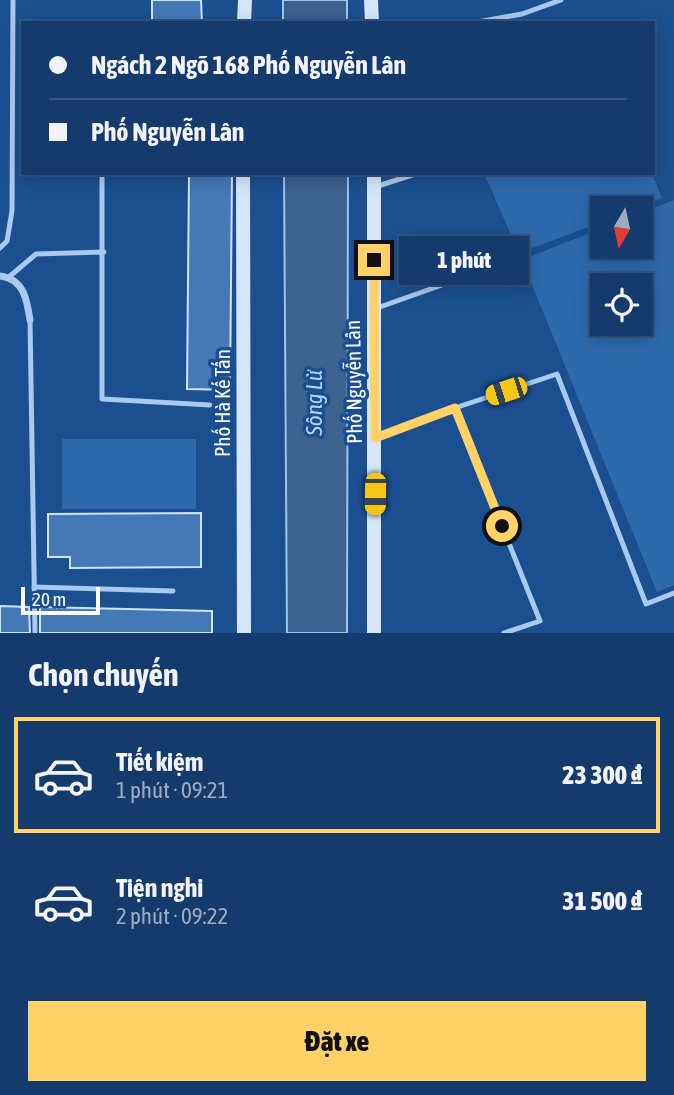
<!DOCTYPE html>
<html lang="vi">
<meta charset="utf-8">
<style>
body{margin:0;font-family:"Asap Condensed",sans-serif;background:#214673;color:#f1f3f6;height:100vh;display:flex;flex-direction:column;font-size:26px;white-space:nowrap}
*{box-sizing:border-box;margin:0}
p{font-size:23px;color:#9dadc1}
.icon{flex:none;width:38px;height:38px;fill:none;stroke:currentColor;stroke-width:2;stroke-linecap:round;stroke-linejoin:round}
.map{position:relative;height:633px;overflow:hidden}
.details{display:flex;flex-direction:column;background:#143b6b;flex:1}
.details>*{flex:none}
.top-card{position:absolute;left:21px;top:21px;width:634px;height:154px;border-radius:0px;box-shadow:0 4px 18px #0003,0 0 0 2px #33557e;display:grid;align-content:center;height:154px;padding:0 28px;background:#143b6b}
.needle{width:46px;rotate:189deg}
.controls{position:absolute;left:590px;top:196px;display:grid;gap:14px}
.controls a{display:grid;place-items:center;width:63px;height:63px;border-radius:0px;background:#143b6b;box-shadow:0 4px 18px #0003,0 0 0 2px #33557e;font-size:35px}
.scale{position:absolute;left:21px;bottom:18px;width:79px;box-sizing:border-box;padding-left:7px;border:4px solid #fff;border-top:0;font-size:19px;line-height:24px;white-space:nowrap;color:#fff;-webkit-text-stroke:5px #1b4f8f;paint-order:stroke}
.end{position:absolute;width:32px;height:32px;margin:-16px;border:9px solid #ffd166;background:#111;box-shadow:0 0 0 4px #111}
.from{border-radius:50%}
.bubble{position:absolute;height:49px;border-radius:0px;background:#143b6b;box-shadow:0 4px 18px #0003,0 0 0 2px #33557e;font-size:23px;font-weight:800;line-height:49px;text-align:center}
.car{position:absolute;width:21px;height:42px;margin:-21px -10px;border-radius:9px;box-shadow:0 0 5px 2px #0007;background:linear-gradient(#f5c518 24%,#345 0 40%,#f5c518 0 76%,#345 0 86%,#f5c518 0)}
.top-card b{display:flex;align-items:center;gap:24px;height:66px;font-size:26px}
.top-card b+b{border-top:2px solid #33557e}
.top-card i{width:18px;height:18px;background:#f1f3f6}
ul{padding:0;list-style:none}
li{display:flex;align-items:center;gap:21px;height:116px;margin:0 14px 10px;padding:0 14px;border:4px solid transparent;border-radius:0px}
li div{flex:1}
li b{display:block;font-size:26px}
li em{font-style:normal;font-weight:800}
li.current{border-color:#ffd166}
li>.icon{width:63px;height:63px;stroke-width:1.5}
h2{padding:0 28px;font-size:32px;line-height:84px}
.button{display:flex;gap:14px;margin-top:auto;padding:14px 28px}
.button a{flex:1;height:80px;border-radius:0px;background:#ffd166;color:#111;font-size:28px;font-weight:800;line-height:80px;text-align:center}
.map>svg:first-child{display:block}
.green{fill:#2e69ad;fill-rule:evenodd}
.water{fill:#3c6290;stroke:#9cc4f0;stroke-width:2}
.building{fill:#4478b7;stroke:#cfe3fa;stroke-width:2}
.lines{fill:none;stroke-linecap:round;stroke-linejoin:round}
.lane{stroke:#a9c9ee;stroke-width:5}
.street{stroke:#a9c9ee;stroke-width:7}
.secondary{stroke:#d6e6fa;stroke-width:14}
.route{stroke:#ffd166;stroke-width:9}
.labels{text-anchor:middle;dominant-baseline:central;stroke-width:7;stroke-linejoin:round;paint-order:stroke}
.street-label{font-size:21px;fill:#fff;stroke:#1b4f8f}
.water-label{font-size:23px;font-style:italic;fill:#b5d3f5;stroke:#1b4f8f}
</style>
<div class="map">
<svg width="674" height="633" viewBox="0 0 674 633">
<rect width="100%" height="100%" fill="#1b4f8f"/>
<g class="green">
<path d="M484 173H652L662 198 636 208H602V222L519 253Z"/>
<path d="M674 200V585L657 592 522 260 602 228V247H640L641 213ZM602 285H640V324H602Z"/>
<rect x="62" y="439" width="134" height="70"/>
</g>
<g class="water">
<rect x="283" y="0" width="64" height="23"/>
<path d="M284 173H348L347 633H287Z"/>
</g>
<g class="building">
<path d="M152 0H201L202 23H152Z"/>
<path d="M189 173H232L230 390 187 389Z"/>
<path d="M201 513V567L70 568V557H48V514Z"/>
<path d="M0 606 29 607 30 633H0Z"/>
<path d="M40 607 212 611V633H40Z"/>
</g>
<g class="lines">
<g class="lane">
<path d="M472 23 522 14 561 0"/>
<path d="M102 173V399L210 405"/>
<path d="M375 187 418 173"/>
<path d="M0 248 7 241 12 211 13 0"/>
<path d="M9 277 36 254 104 252"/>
<path d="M377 308 470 275"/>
<path d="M30 320 35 633"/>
<path d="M455 408 540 621 504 633"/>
<path d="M375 438 455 408 557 374 646 604 674 593"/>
<path d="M34 587 173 591"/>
</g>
<path class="street" d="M0 276C24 279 27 300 30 320"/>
<g class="secondary">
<path d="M371 0 372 23"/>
<path d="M244 23 245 0"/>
<path d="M243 173 244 633"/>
<path d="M374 173V633"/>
</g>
</g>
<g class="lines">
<path class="route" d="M374 260 375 438 455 408 502 526"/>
</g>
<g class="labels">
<g class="street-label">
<text transform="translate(353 382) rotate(-91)">Phố Nguyễn Lân</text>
<text transform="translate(222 403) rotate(-90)">Phố Hà Kế Tấn</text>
</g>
<g class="water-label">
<text transform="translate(314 403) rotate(-90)">Sông Lừ</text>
</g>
</g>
</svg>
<div class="controls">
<a><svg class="needle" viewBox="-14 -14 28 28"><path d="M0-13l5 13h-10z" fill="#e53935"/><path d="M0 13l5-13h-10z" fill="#9dadc1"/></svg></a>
<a><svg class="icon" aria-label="locate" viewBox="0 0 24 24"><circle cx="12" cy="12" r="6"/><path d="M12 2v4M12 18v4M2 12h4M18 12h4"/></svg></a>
</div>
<div class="scale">20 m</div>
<i class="end from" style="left:502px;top:526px"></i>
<i class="end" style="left:374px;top:260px"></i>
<div class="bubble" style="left:399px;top:236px;width:130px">1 phút</div>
<i class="car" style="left:506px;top:391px;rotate:252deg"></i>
<i class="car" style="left:375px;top:494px;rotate:181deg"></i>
<div class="top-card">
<b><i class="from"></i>Ngách 2 Ngõ 168 Phố Nguyễn Lân</b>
<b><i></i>Phố Nguyễn Lân</b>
</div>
</div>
<section class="details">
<h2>Chọn chuyến</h2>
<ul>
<li class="current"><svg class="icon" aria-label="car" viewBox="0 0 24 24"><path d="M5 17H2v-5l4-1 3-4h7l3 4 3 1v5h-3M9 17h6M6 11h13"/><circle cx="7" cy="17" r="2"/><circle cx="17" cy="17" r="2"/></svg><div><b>Tiết kiệm</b><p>1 phút · 09:21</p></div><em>23 300 ₫</em></li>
<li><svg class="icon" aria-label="car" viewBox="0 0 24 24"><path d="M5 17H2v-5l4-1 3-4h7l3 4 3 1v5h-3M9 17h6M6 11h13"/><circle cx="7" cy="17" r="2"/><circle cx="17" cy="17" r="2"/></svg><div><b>Tiện nghi</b><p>2 phút · 09:22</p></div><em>31 500 ₫</em></li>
</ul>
<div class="button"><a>Đặt xe</a></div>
</section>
